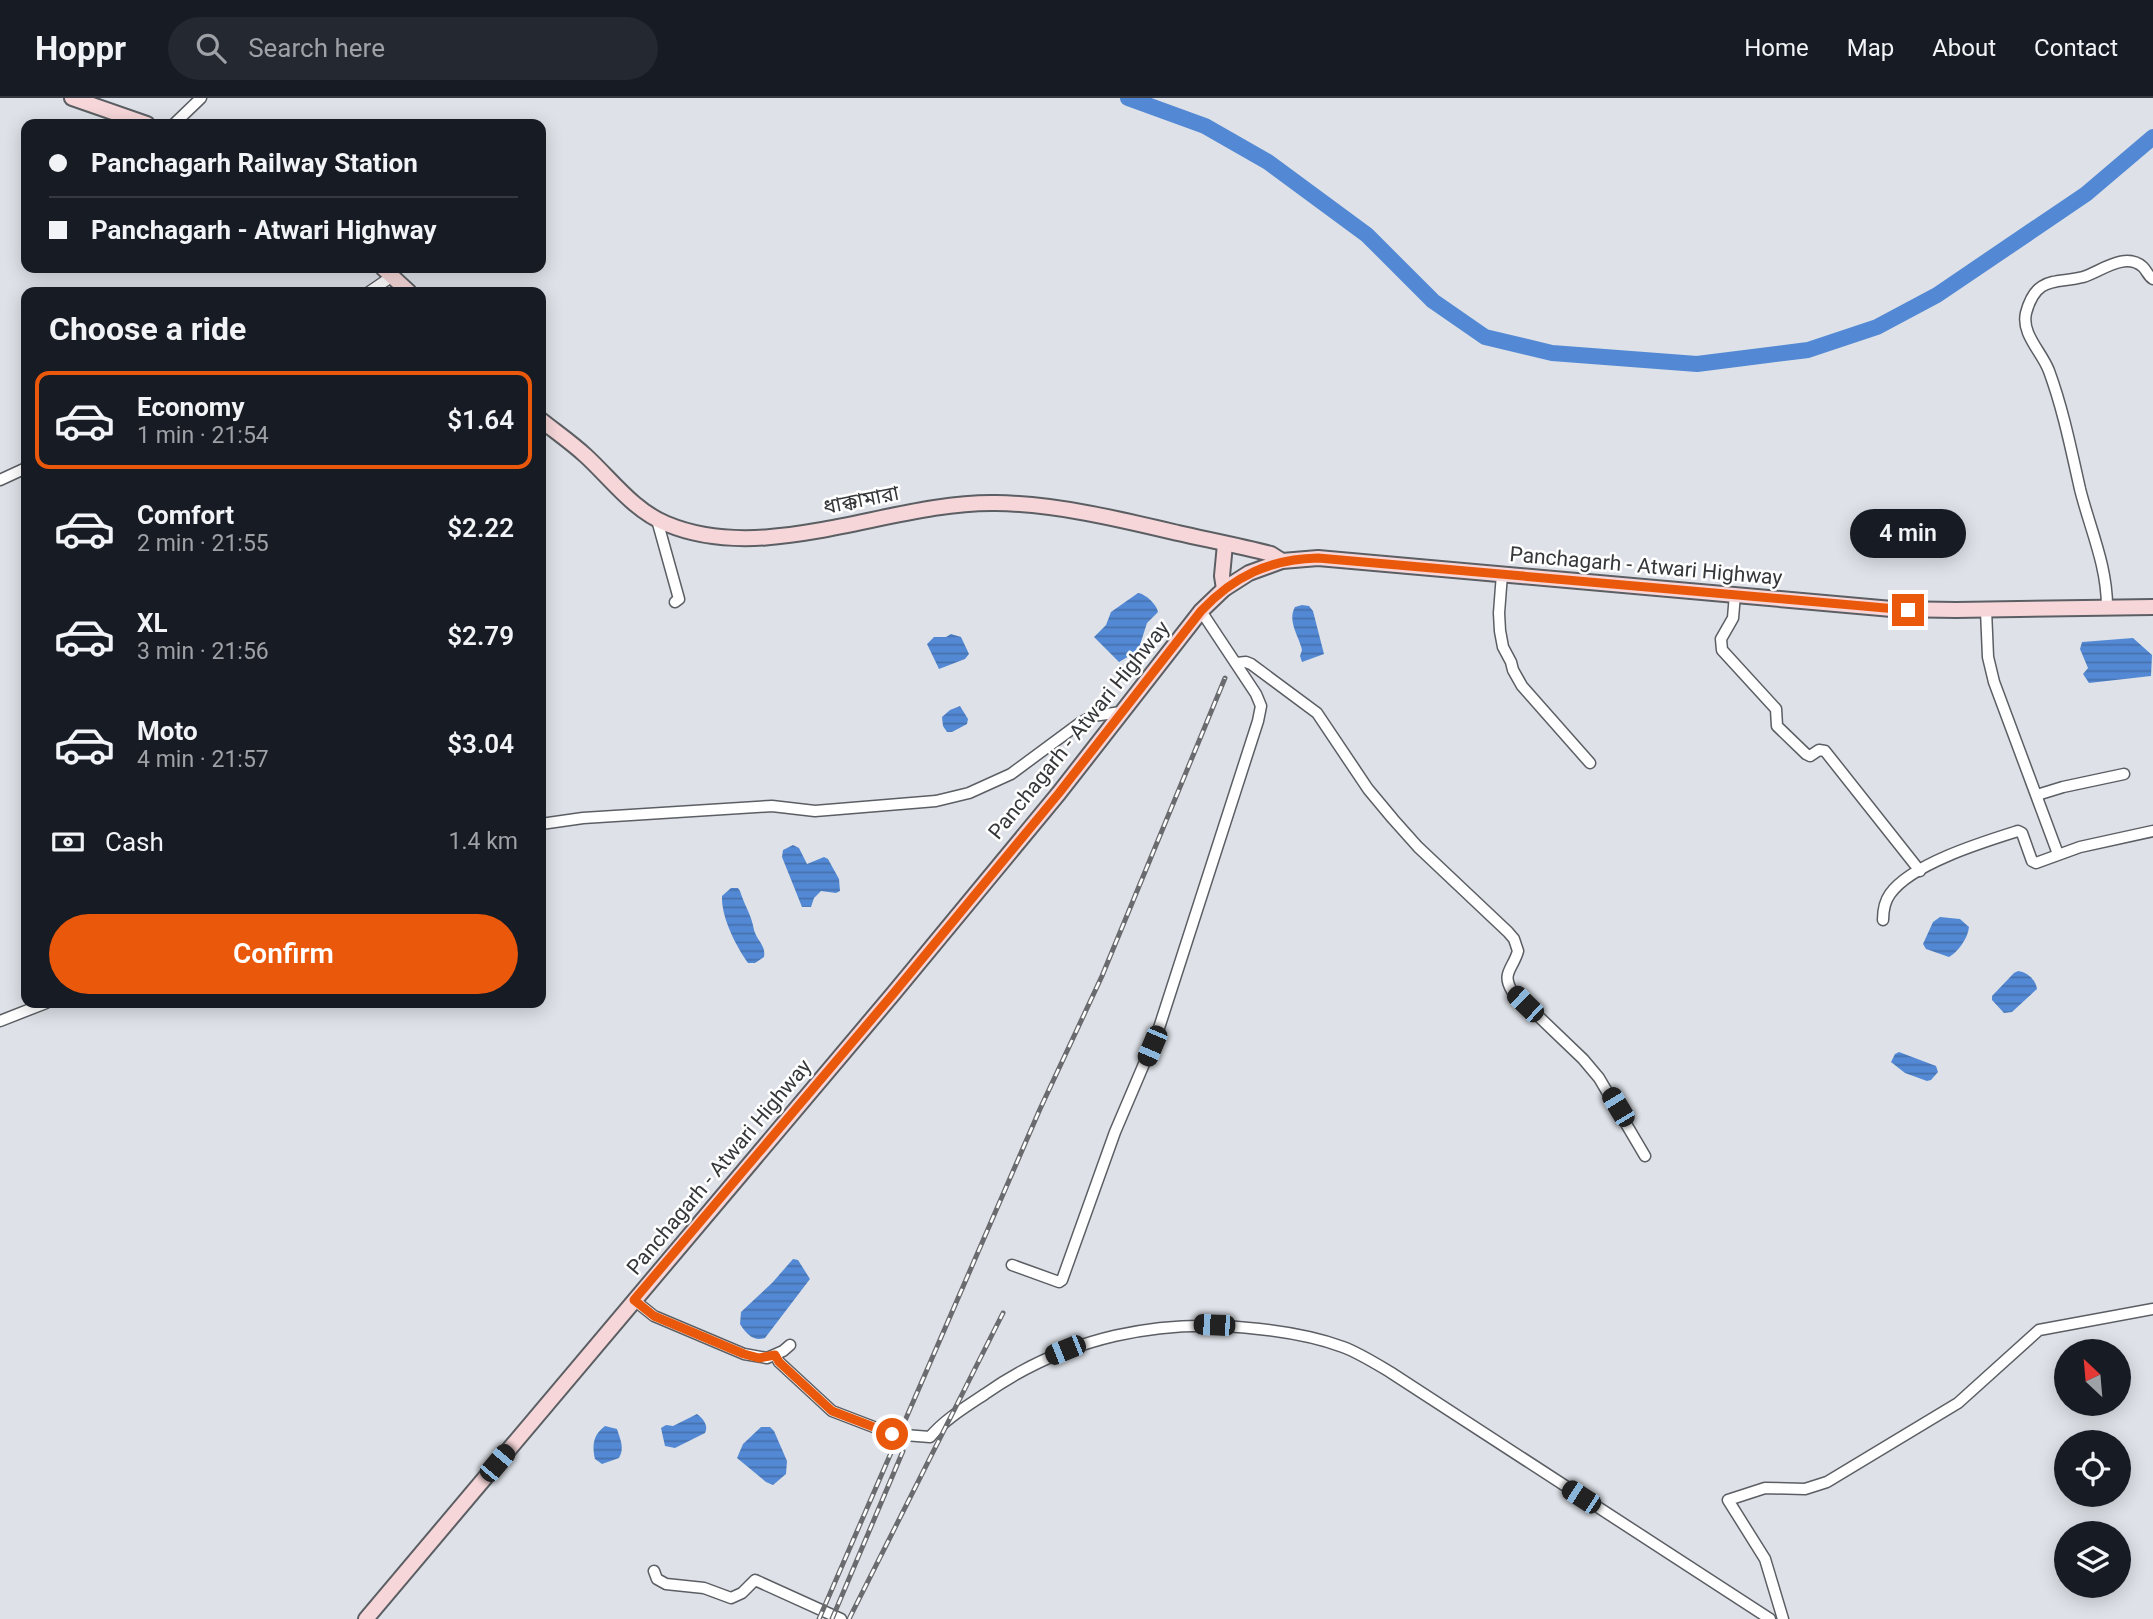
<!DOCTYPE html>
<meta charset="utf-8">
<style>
body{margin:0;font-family:Roboto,"Noto Sans Bengali",sans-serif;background:#242831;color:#f1f3f6;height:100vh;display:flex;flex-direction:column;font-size:26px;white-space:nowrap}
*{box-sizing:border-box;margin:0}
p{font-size:23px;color:#9ea1a6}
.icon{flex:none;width:38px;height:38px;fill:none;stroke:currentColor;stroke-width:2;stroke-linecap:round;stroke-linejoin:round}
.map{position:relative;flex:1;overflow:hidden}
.drawer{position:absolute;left:21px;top:189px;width:525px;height:721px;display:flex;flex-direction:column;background:#171b24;border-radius:14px;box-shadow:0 4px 18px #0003}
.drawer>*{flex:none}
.hud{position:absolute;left:21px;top:21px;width:525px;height:154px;border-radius:14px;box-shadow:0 4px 18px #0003;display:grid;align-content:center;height:154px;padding:0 28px;background:#171b24}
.needle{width:46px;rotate:334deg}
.controls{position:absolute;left:2054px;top:1241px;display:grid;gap:14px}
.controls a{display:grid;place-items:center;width:77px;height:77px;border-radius:50%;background:#171b24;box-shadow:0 4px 18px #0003;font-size:35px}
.end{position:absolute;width:32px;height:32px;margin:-16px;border:9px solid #ea580c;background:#fff;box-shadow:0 0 0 4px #fff}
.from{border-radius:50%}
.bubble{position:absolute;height:49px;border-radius:24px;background:#171b24;box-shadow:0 4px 18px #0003;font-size:23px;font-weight:600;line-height:49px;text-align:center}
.car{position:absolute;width:21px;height:42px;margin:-21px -10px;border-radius:9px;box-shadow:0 0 5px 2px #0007;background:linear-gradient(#222 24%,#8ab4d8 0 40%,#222 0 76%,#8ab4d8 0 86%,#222 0)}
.hud b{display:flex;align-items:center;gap:24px;height:66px;font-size:26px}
.hud b+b{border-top:2px solid #363941}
.hud i{width:18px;height:18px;background:#f1f3f6}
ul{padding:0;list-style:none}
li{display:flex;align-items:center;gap:21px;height:98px;margin:0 14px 10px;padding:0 14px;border:4px solid transparent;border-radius:14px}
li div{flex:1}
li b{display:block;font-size:26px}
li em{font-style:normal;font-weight:600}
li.on{border-color:#ea580c}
li>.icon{width:63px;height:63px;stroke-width:1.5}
h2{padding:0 28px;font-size:32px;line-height:84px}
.pay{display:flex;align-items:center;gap:18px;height:77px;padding:0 28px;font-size:26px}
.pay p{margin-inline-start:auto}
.primary-button{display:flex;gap:14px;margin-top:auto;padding:14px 28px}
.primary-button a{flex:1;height:80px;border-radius:42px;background:#ea580c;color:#fff;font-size:28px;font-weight:600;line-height:80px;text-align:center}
header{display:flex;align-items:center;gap:42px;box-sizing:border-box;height:98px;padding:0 35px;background:#171b24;border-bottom:2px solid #363941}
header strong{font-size:33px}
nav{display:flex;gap:38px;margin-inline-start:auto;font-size:24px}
.search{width:490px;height:63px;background:#242831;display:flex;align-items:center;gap:18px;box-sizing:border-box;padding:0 24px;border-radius:38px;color:#9ea1a6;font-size:26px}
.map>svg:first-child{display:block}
.water{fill:url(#water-rules)}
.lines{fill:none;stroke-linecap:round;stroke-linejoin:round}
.river{stroke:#5389d4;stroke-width:16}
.street-casing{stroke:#5b5f64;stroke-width:13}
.secondary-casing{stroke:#5b5f64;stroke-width:18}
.street{stroke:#fff;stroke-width:10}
.secondary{stroke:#f6d6d8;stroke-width:14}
.rail-casing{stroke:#696b6e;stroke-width:5}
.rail{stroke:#fff;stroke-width:2.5;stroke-dasharray:8;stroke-linecap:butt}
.route{stroke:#ea580c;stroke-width:9}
.labels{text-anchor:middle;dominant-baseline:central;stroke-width:5;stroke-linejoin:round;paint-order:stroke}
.street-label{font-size:21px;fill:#353739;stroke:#fff}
</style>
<header>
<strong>Hoppr</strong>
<div class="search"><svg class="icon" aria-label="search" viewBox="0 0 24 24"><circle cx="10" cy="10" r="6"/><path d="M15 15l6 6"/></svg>Search here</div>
<nav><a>Home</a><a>Map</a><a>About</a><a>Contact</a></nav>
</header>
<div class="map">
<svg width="2153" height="1521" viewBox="0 0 2153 1521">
<defs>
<pattern id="water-rules" width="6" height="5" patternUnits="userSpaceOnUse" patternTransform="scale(1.75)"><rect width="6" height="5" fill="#5389d4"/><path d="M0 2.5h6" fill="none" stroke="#4671ad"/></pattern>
</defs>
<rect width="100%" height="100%" fill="#dee2e8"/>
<g class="water">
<path d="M1138 495C1146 496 1157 507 1158 514L1147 525 1139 550 1136 554 1119 564 1094 539 1106 527 1111 514Z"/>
<path d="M1302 507 1309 508 1313 513 1324 556 1302 564 1300 558 1302 552C1299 538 1287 523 1295 509Z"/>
<path d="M951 536 961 539 969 556 965 561 939 571 927 546 934 539H946Z"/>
<path d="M2133 540 2152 557 2151 578 2089 585 2083 576 2088 570 2080 551 2082 544Z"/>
<path d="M960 608 968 621 967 626 952 634H947L943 628 942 619 950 612Z"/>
<path d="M793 747 799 750 807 766 824 759 828 761 839 781 840 793 836 795 821 793 814 800 811 809H802L782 759 783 752Z"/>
<path d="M731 790H738L740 793C745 809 751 815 754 832 757 843 766 847 764 859L755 865H748C736 848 721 819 722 798Z"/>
<path d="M1940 819 1960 821 1969 829C1968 840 1958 854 1949 859L1926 851 1923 846 1933 824Z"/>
<path d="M2018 873C2027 874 2036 882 2037 891L2012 914 2004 915 1992 902V898L2014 875Z"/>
<path d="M1899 954 1936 968 1938 974 1931 982 1927 983 1905 975 1891 964 1895 956Z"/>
<path d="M793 1161 798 1162 810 1181 765 1240C754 1244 746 1236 740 1226L741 1214 772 1185Z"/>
<path d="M697 1316C703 1320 709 1328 705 1335L675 1350 665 1348 661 1330 666 1327 673 1328Z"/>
<path d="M605 1328 617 1331C620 1341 625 1350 619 1360L602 1366 595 1361C592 1347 593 1337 605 1328Z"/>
<path d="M761 1329H770L774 1333 787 1363 786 1376 773 1387 766 1384 737 1360 743 1346Z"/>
</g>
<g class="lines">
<path class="river" d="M1128 0 1205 28 1268 64 1367 137 1433 203 1485 239 1552 255 1697 266 1808 252 1877 229 1937 197 2086 96 2153 39"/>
<g class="street-casing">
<g id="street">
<path d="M174 26 201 0"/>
<path d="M369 194 391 179"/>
<path d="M0 382 26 370"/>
<path d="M657 422 679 501 675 504"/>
<path d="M1502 476 1499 515 1500 533 1503 549 1511 564 1513 572 1522 588 1590 665"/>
<path d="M1735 496 1733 520 1721 541 1722 552 1776 611 1777 628 1806 656 1810 658 1819 652 1825 653 1920 773"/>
<path d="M2107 509C2107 467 2090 431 2080 391 2071 351 2063 311 2049 273 2042 254 2021 236 2026 215 2036 177 2056 186 2083 179 2100 174 2125 153 2143 169 2147 173 2148 178 2153 181"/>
<path d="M1986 512 1988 559 1994 584 2058 756"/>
<path d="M1236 565 1246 564 1251 566 1317 615 1368 691 1393 721 1418 749 1508 834 1514 841 1518 853C1513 871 1501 875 1512 893L1583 961 1599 980 1645 1058"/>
<path d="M2037 697 2063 689 2124 676"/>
<path d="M541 726 583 720 772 708 815 713 936 703 969 695 1011 676 1080 625 1093 618 1121 614"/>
<path d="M1883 822C1883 814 1885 803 1890 796 1911 766 1983 744 2018 733L2022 735 2032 763 2036 765 2080 749 2153 733"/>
<path d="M0 923 46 905"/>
<path d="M1012 1167 1059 1184 1062 1182 1115 1034 1158 933 1258 623 1261 608 1256 596 1201 513"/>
<path d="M634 1202 654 1218 744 1256 767 1260 783 1253 790 1247"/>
<path d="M775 1257 779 1264 832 1313 892 1336 930 1339C944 1322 967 1308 985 1296 1066 1239 1161 1219 1259 1231 1287 1234 1316 1239 1343 1249 1359 1255 1375 1265 1390 1274L1770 1521"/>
<path d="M654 1473 657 1481 666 1486 704 1490 731 1500 742 1495 755 1482 841 1521"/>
<path d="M1783 1521 1765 1461 1728 1402 1765 1390 1805 1391 1827 1384 1958 1305 2039 1232 2153 1211"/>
</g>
</g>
<g class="secondary-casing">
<g id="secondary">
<path d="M72 0 147 26"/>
<path d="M383 170 409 194"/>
<path d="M541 322C556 334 572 345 586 358 611 381 634 413 667 426 767 468 892 403 996 405 1057 406 1119 421 1178 435 1209 442 1240 448 1271 456L1282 463"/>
<path d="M1224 491 1222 478 1225 446"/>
<path d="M366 1521 893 896 1059 695 1201 513 1224 491 1249 475 1282 463 1318 460 1892 511 1956 512 2153 509"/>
</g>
</g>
<use href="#street" class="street"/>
<use href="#secondary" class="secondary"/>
<g class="rail-casing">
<g id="rail">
<path d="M819 1521 1040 1011 1102 878 1225 580"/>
<path d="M832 1521 903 1353"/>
<path d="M849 1521 1003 1215"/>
</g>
</g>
<use href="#rail" class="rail"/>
</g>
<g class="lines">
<path class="route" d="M892 1336 832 1313 779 1264 775 1257 759 1260 744 1256 654 1218 634 1202 893 896 1059 695 1201 513C1234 478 1270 461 1318 460L1908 512"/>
</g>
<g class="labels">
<g class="street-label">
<text transform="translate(861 402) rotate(-11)">ধাক্কামারা</text>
<text transform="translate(1646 468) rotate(5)">Panchagarh - Atwari Highway</text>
<text transform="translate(1079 632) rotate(-51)">Panchagarh - Atwari Highway</text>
<text transform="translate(719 1069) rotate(-50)">Panchagarh - Atwari Highway</text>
</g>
</g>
</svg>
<div class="controls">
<a><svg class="needle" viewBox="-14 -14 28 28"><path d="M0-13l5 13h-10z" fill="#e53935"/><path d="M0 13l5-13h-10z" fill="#9ea1a6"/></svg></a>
<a><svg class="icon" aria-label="locate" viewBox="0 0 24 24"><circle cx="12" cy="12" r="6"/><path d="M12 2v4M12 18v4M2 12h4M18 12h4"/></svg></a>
<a><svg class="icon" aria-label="layers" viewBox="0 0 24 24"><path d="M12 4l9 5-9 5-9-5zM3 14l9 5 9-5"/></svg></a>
</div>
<i class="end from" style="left:892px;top:1336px"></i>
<i class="end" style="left:1908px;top:512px"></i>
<div class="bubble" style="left:1850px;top:411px;width:116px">4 min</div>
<i class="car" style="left:1525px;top:906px;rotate:314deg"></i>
<i class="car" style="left:1152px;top:948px;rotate:203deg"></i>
<i class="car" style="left:1618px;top:1009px;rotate:329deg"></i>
<i class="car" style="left:1214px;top:1227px;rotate:272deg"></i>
<i class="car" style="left:1065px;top:1252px;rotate:248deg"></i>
<i class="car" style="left:497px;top:1365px;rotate:40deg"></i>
<i class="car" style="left:1581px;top:1399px;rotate:303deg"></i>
<div class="hud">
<b><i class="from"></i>Panchagarh Railway Station</b>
<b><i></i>Panchagarh - Atwari Highway</b>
</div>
<section class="drawer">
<h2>Choose a ride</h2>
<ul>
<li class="on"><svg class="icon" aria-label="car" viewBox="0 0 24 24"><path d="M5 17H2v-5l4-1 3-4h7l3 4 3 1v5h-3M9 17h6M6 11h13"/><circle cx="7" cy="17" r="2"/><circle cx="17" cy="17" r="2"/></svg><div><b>Economy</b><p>1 min · 21:54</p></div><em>$1.64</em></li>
<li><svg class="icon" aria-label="car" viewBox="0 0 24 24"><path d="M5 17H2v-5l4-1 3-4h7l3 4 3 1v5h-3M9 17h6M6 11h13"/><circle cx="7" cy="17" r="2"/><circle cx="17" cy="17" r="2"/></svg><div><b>Comfort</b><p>2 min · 21:55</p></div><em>$2.22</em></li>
<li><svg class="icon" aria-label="car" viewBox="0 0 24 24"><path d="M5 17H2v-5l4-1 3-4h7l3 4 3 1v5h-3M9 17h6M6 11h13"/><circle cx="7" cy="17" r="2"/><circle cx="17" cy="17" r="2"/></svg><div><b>XL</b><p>3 min · 21:56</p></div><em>$2.79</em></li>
<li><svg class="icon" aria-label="car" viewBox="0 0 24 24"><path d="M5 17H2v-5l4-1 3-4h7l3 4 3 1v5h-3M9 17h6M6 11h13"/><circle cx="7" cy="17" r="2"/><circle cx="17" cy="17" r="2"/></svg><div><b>Moto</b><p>4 min · 21:57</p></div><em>$3.04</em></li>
</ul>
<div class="pay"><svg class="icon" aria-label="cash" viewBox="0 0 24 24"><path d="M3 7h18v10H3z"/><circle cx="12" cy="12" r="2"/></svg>Cash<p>1.4 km</p></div>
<div class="primary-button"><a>Confirm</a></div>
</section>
</div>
